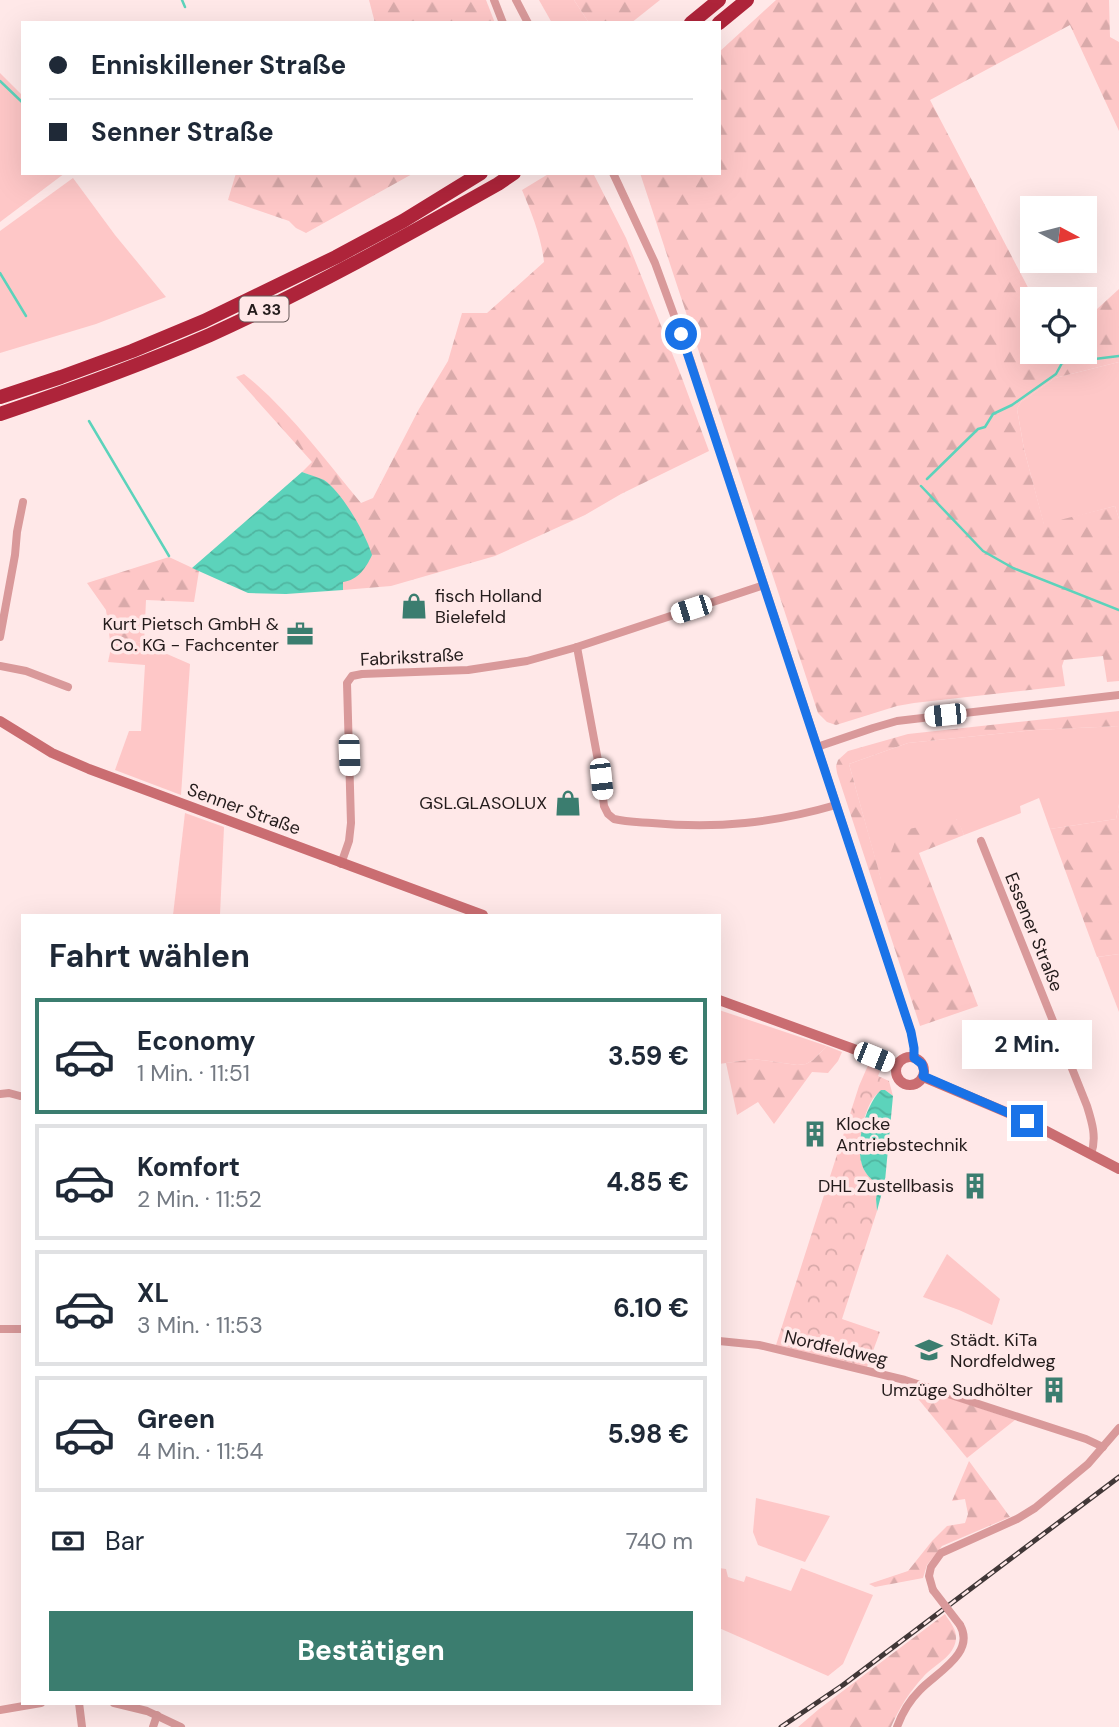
<!DOCTYPE html>
<html lang="de">
<meta charset="utf-8">
<style>
body{margin:0;font-family:"DM Sans",sans-serif;background:#f2f2f3;color:#1f2937;height:100vh;display:flex;flex-direction:column;font-size:26px;white-space:nowrap}
*{box-sizing:border-box;margin:0}
p{font-size:23px;color:#747a83}
.icon{flex:none;width:38px;height:38px;fill:none;stroke:currentColor;stroke-width:2;stroke-linecap:round;stroke-linejoin:round}
.map{position:relative;flex:1;overflow:hidden}
.details{position:absolute;left:21px;top:914px;width:700px;height:791px;display:flex;flex-direction:column;background:#fff;border-radius:0px;box-shadow:0 7px 28px #0002}
.details>*{flex:none}
.top-card{position:absolute;left:21px;top:21px;width:700px;height:154px;border-radius:0px;box-shadow:0 7px 28px #0002;display:grid;align-content:center;height:154px;padding:0 28px;background:#fff}
.needle{width:46px;rotate:97deg}
.tools{position:absolute;left:1020px;top:196px;display:grid;gap:14px}
.tools a{display:grid;place-items:center;width:77px;height:77px;border-radius:0px;background:#fff;box-shadow:0 7px 28px #0002;font-size:35px}
.end{position:absolute;width:32px;height:32px;margin:-16px;border:9px solid #1a73e8;background:#fff;box-shadow:0 0 0 4px #fff}
.from{border-radius:50%}
.bubble{position:absolute;height:49px;border-radius:0px;background:#fff;box-shadow:0 7px 28px #0002;font-size:23px;font-weight:700;line-height:49px;text-align:center}
.car{position:absolute;width:21px;height:42px;margin:-21px -10px;border-radius:9px;box-shadow:0 0 5px 2px #0007;background:linear-gradient(#fff 24%,#345 0 40%,#fff 0 76%,#345 0 86%,#fff 0)}
.top-card b{display:flex;align-items:center;gap:24px;height:66px;font-size:26px}
.top-card b+b{border-top:2px solid #e0e1e3}
.top-card i{width:18px;height:18px;background:#1f2937}
ul{padding:0;list-style:none}
li{display:flex;align-items:center;gap:21px;height:116px;margin:0 14px 10px;padding:0 14px;border:4px solid #e0e1e3;border-radius:0px}
li div{flex:1}
li b{display:block;font-size:26px}
li em{font-style:normal;font-weight:700}
li.active{border-color:#3b7d6f}
li>.icon{width:63px;height:63px;stroke-width:1.5}
h2{padding:0 28px;font-size:32px;line-height:84px}
.pay{display:flex;align-items:center;gap:18px;height:77px;padding:0 28px;font-size:26px}
.pay p{margin-inline-start:auto}
.action{display:flex;gap:14px;margin-top:auto;padding:14px 28px}
.action a{flex:1;height:80px;border-radius:0px;background:#3b7d6f;color:#fff;font-size:28px;font-weight:700;line-height:80px;text-align:center}
.map>svg:first-child{display:block}
.green{fill:#fec7c7}
.forest{fill:url(#forest-firs)}
.park{fill:url(#park-crowns)}
.water{fill:url(#water-waves)}
.lines{fill:none;stroke-linecap:round;stroke-linejoin:round}
.stream{stroke:#5cd3bb;stroke-width:2.5}
.street{stroke:#d9999a;stroke-width:8}
.secondary{stroke:#ca6d71;stroke-width:10}
.highway{stroke:#ae243a;stroke-width:14}
.rail-casing{stroke:#413737;stroke-width:5}
.rail{stroke:#ffe8e8;stroke-width:2.5;stroke-dasharray:8;stroke-linecap:butt}
.street-bridge{stroke:#d9999a;stroke-width:8}
.route{stroke:#1a73e8;stroke-width:9}
.labels{text-anchor:middle;dominant-baseline:central;stroke-width:7;stroke-linejoin:round;paint-order:stroke}
.shield{fill:#ffe8e8;stroke:#655858;stroke-width:2}
.shield-label{font-size:16px;font-weight:bold;fill:#231b1b}
.poi-label{font-size:18px;fill:#231b1b;stroke:#ffe8e8;text-anchor:end}
.street-label{font-size:18px;fill:#231b1b;stroke:#ffe8e8}
</style>
<div class="map">
<svg width="1119" height="1727" viewBox="0 0 1119 1727">
<defs>
<pattern id="forest-firs" width="22" height="20" patternUnits="userSpaceOnUse" patternTransform="scale(1.75)"><rect width="22" height="20" fill="#fec7c7"/><path d="M5 1l3.5 6h-7zM16 11l3.5 6h-7z" fill="#d9aaaa"/></pattern>
<pattern id="park-crowns" width="20" height="18" patternUnits="userSpaceOnUse" patternTransform="scale(1.75)"><rect width="20" height="18" fill="#fec7c7"/><path d="M2 6a3 3 0 1 1 6 0M12 15a3 3 0 1 1 6 0" fill="none" stroke="#d9aaaa"/></pattern>
<pattern id="water-waves" width="16" height="10" patternUnits="userSpaceOnUse" patternTransform="scale(1.75)"><rect width="16" height="10" fill="#5cd3bb"/><path d="M0 5q4-4 8 0t8 0" fill="none" stroke="#50b5a0"/></pattern>
</defs>
<rect width="100%" height="100%" fill="#ffe8e8"/>
<g class="green">
<path d="M539 0H574L589 23H552Z"/>
<path d="M0 73 23 96V173H65L0 222Z"/>
<path d="M73 178 115 235 166 297 96 324 0 353V231Z"/>
<path d="M1119 362V519L1115 506 1044 525 1024 449 1017 409 1021 402 1055 378Z"/>
<path d="M109 633 144 644 190 664 181 795 115 770 129 731H141L145 665 108 662 111 648Z"/>
<path d="M1119 726V804L1116 819 1050 829 1039 798 1020 806 1021 813 964 835 957 819 881 880 849 764 908 743 1035 730Z"/>
<path d="M185 813 224 827 220 915H173Z"/>
<path d="M1119 954V1012L1098 957Z"/>
<path d="M719 1010 827 1046 813 1060 806 1064 797 1065 754 1059 719 1064Z"/>
<path d="M947 1254 1000 1299 992 1325 959 1310 923 1297Z"/>
<path d="M756 1498 830 1516 805 1562 758 1545 753 1532Z"/>
<path d="M719 1568 726 1569 728 1577 744 1582 746 1576 791 1591 801 1568 873 1595 843 1664 828 1676 719 1628Z"/>
</g>
<g class="forest">
<path d="M369 0H486L495 23H375Z"/>
<path d="M574 0H660L631 23H589Z"/>
<path d="M776 0H1109L1110 37 1119 42V131L1070 25 930 100 1034 299H1032V352H1085V320L1119 289V362L1055 378 1021 402 1017 409 1024 449 1044 524 1115 506 1119 519V681L1107 682 1103 656 1064 660 1062 666 1065 686 914 703 897 706 836 725 827 722 818 713 640 173H719V52Z"/>
<path d="M236 173H414L306 233 296 228 289 221 228 200Z"/>
<path d="M550 173H593L626 238 682 378 709 451 621 494 585 515 495 556 391 586 343 590 325 481 302 472 312 462 236 377 244 374C289 410 324 459 361 503L373 498 419 409 448 361 462 313H487L544 262C541 236 532 214 522 190Z"/>
<path d="M169 557 199 571 194 602 146 600 144 644 109 633 106 610 87 583Z"/>
<path d="M1119 711V726L1035 730 908 743 849 764 881 879 899 831 958 819 964 835 919 853 978 1006 920 1026 837 773 836 766 838 760 848 751 908 734Z"/>
<path d="M1119 804V954L1097 957 1050 829 1116 819Z"/>
<path d="M827 1046 842 1052 838 1061 828 1073 812 1072 774 1124 758 1102 737 1115 726 1063 754 1059 797 1065 806 1064 813 1060Z"/>
<path d="M905 1383 1015 1420 967 1458Z"/>
<path d="M969 1461 1010 1517 942 1546 927 1565 923 1578 875 1587 869 1584 908 1571 932 1541 947 1526 965 1523 968 1514 965 1499 952 1501Z"/>
<path d="M945 1614C949 1621 957 1629 956 1639 954 1657 935 1664 924 1676 910 1691 899 1708 891 1727H798L819 1709Z"/>
</g>
<path class="park" d="M869 1063 881 1069 878 1076 889 1081 893 1096 885 1090C881 1092 878 1093 875 1096 862 1111 854 1156 866 1173 869 1177 875 1181 878 1185L876 1199 877 1211 842 1319 880 1332 867 1367 776 1345 859 1086Z"/>
<g class="water">
<path d="M302 472C309 475 318 477 324 480 342 492 366 534 372 555 366 568 358 580 343 582V590L286 594 248 593 192 568Z"/>
<path d="M881 1090H885L893 1096 885 1181 877 1211 876 1199 878 1185C875 1181 869 1178 866 1173 852 1153 864 1106 881 1090Z"/>
</g>
<g class="lines">
<g class="stream">
<path d="M182 0 185 7"/>
<path d="M0 81 23 103"/>
<path d="M0 273 26 316"/>
<path d="M89 421 169 556"/>
<path d="M927 479 978 429 985 427 993 414 1012 405 1056 374 1062 363 1119 356"/>
<path d="M921 486 983 551 1013 568 1119 610"/>
</g>
<g class="street">
<path d="M494 0 503 23"/>
<path d="M516 0 528 23"/>
<path d="M613 173 655 263 690 359 911 1032 914 1048V1058"/>
<path d="M0 637 15 555 17 532 23 502"/>
<path d="M577 647 599 766 604 806 608 814 614 819C626 822 639 822 652 823 717 829 774 823 836 805"/>
<path d="M0 666 26 671 68 687"/>
<path d="M817 747 873 728 897 721 1119 695"/>
<path d="M981 841 1087 1106C1092 1122 1097 1138 1091 1154"/>
<path d="M341 864 349 841 351 823 347 683 352 676 362 674 468 670 527 661 577 647 764 585"/>
<path d="M0 1094 9 1093 20 1096"/>
<path d="M0 1329H23"/>
<path d="M719 1341 759 1345 905 1380 1086 1439 1103 1447"/>
<path d="M933 1590 929 1576 931 1567 941 1553 1017 1519 1035 1508 1088 1464 1119 1428"/>
<path d="M79 1703 82 1727"/>
<path d="M114 1703 147 1711 181 1727"/>
<path d="M0 1710 41 1703"/>
<path d="M153 1727 157 1715"/>
<path d="M897 1727C902 1713 910 1700 920 1690 936 1673 976 1653 960 1625"/>
</g>
<g class="secondary">
<path d="M0 721 52 753 89 769 483 915"/>
<path d="M719 1000 851 1048 896 1066"/>
<circle cx="910" cy="1071" r="14"/>
<path d="M923 1077 1027 1121 1119 1169"/>
</g>
<g class="highway">
<path d="M691 23 719 0"/>
<path d="M719 23 747 0"/>
<path d="M0 397 61 377 132 351 204 321 336 257 403 221 481 173"/>
<path d="M0 414C71 390 141 365 210 335 309 290 404 237 498 184L514 173"/>
</g>
<g class="rail-casing">
<path id="rail" d="M781 1727 843 1685 1119 1477"/>
</g>
<use href="#rail" class="rail"/>
<path class="street-bridge" d="M933 1590 960 1625"/>
</g>
<g class="lines">
<path class="route" d="M681 334 911 1032 914 1048V1058L922 1064 924 1072 923 1076 1027 1121"/>
</g>
<defs>
<g id="shop-bare" transform="scale(2.1)"><path d="M-5-2.5h2.3a2.7 3.5 0 0 1 5.4 0H5L5.5 6h-11ZM-1.5-2.5h3a1.5 2.3 0 0 0-3 0Z" fill="#3b7d6f" stroke="#ffe8e8" stroke-width="2.5" paint-order="stroke"/></g>
<g id="office-bare" transform="scale(2.1)"><path d="M-6-3h4V-5.5h4V-3h4V5H-6ZM-1-4.5V-3h2v-1.5ZM-6 0V1H6V0Z" fill="#3b7d6f" stroke="#ffe8e8" stroke-width="2.5" paint-order="stroke"/></g>
<g id="building-bare" transform="scale(2.1)"><path d="M-4-6H4V6H1V3H-1V6H-4ZM-2.5-4.3h1.7v1.8h-1.7ZM.8-4.3h1.7v1.8H.8ZM-2.5-1h1.7V.8h-1.7ZM.8-1h1.7V.8H.8Z" fill="#3b7d6f" stroke="#ffe8e8" stroke-width="2.5" paint-order="stroke"/></g>
<g id="school-bare" transform="scale(2.1)"><path d="M0-5L7-2L0 1L-7-2ZM-4 1L0 2.5L4 1V4Q0 6-4 4Z" fill="#3b7d6f" stroke="#ffe8e8" stroke-width="2.5" paint-order="stroke"/></g>
</defs>
<g fill-rule="evenodd">
<use href="#shop-bare" x="414" y="606"/>
<use href="#office-bare" x="300" y="634"/>
<use href="#shop-bare" x="568" y="803"/>
<use href="#building-bare" x="815" y="1134"/>
<use href="#building-bare" x="975" y="1186"/>
<use href="#school-bare" x="929" y="1350"/>
<use href="#building-bare" x="1054" y="1390"/>
</g>
<g class="labels">
<rect class="shield" x="239.5" y="296.5" width="49" height="25" rx="5"/>
<g class="shield-label">
<text x="264" y="309">A 33</text>
</g>
<g class="poi-label">
<text x="435" y="596" text-anchor="start">fisch Holland<tspan x="435" dy="21">Bielefeld</tspan></text>
<text x="279" y="624">Kurt Pietsch GmbH &amp;<tspan x="279" dy="21">Co. KG - Fachcenter</tspan></text>
<text x="547" y="803">GSL.GLASOLUX</text>
<text x="836" y="1124" text-anchor="start">Klocke<tspan x="836" dy="21">Antriebstechnik</tspan></text>
<text x="954" y="1186">DHL Zustellbasis</text>
<text x="950" y="1340" text-anchor="start">Städt. KiTa<tspan x="950" dy="21">Nordfeldweg</tspan></text>
<text x="1033" y="1390">Umzüge Sudhölter</text>
</g>
<g class="street-label">
<text transform="translate(412 657) rotate(-3)">Fabrikstraße</text>
<text transform="translate(244 809) rotate(20)">Senner Straße</text>
<text transform="translate(1034 932) rotate(68)">Essener Straße</text>
<text transform="translate(836 1348) rotate(13)">Nordfeldweg</text>
</g>
</g>
</svg>
<div class="tools">
<a><svg class="needle" viewBox="-14 -14 28 28"><path d="M0-13l5 13h-10z" fill="#e53935"/><path d="M0 13l5-13h-10z" fill="#747a83"/></svg></a>
<a><svg class="icon" aria-label="locate" viewBox="0 0 24 24"><circle cx="12" cy="12" r="6"/><path d="M12 2v4M12 18v4M2 12h4M18 12h4"/></svg></a>
</div>
<i class="end from" style="left:681px;top:334px"></i>
<i class="end" style="left:1027px;top:1121px"></i>
<div class="bubble" style="left:962px;top:1020px;width:130px">2 Min.</div>
<i class="car" style="left:691px;top:609px;rotate:252deg"></i>
<i class="car" style="left:945px;top:715px;rotate:264deg"></i>
<i class="car" style="left:349px;top:755px;rotate:178deg"></i>
<i class="car" style="left:601px;top:779px;rotate:174deg"></i>
<i class="car" style="left:874px;top:1057px;rotate:112deg"></i>
<div class="top-card">
<b><i class="from"></i>Enniskillener Straße</b>
<b><i></i>Senner Straße</b>
</div>
<section class="details">
<h2>Fahrt wählen</h2>
<ul>
<li class="active"><svg class="icon" aria-label="car" viewBox="0 0 24 24"><path d="M5 17H2v-5l4-1 3-4h7l3 4 3 1v5h-3M9 17h6M6 11h13"/><circle cx="7" cy="17" r="2"/><circle cx="17" cy="17" r="2"/></svg><div><b>Economy</b><p>1 Min. · 11:51</p></div><em>3.59 €</em></li>
<li><svg class="icon" aria-label="car" viewBox="0 0 24 24"><path d="M5 17H2v-5l4-1 3-4h7l3 4 3 1v5h-3M9 17h6M6 11h13"/><circle cx="7" cy="17" r="2"/><circle cx="17" cy="17" r="2"/></svg><div><b>Komfort</b><p>2 Min. · 11:52</p></div><em>4.85 €</em></li>
<li><svg class="icon" aria-label="car" viewBox="0 0 24 24"><path d="M5 17H2v-5l4-1 3-4h7l3 4 3 1v5h-3M9 17h6M6 11h13"/><circle cx="7" cy="17" r="2"/><circle cx="17" cy="17" r="2"/></svg><div><b>XL</b><p>3 Min. · 11:53</p></div><em>6.10 €</em></li>
<li><svg class="icon" aria-label="car" viewBox="0 0 24 24"><path d="M5 17H2v-5l4-1 3-4h7l3 4 3 1v5h-3M9 17h6M6 11h13"/><circle cx="7" cy="17" r="2"/><circle cx="17" cy="17" r="2"/></svg><div><b>Green</b><p>4 Min. · 11:54</p></div><em>5.98 €</em></li>
</ul>
<div class="pay"><svg class="icon" aria-label="cash" viewBox="0 0 24 24"><path d="M3 7h18v10H3z"/><circle cx="12" cy="12" r="2"/></svg>Bar<p>740 m</p></div>
<div class="action"><a>Bestätigen</a></div>
</section>
</div>
